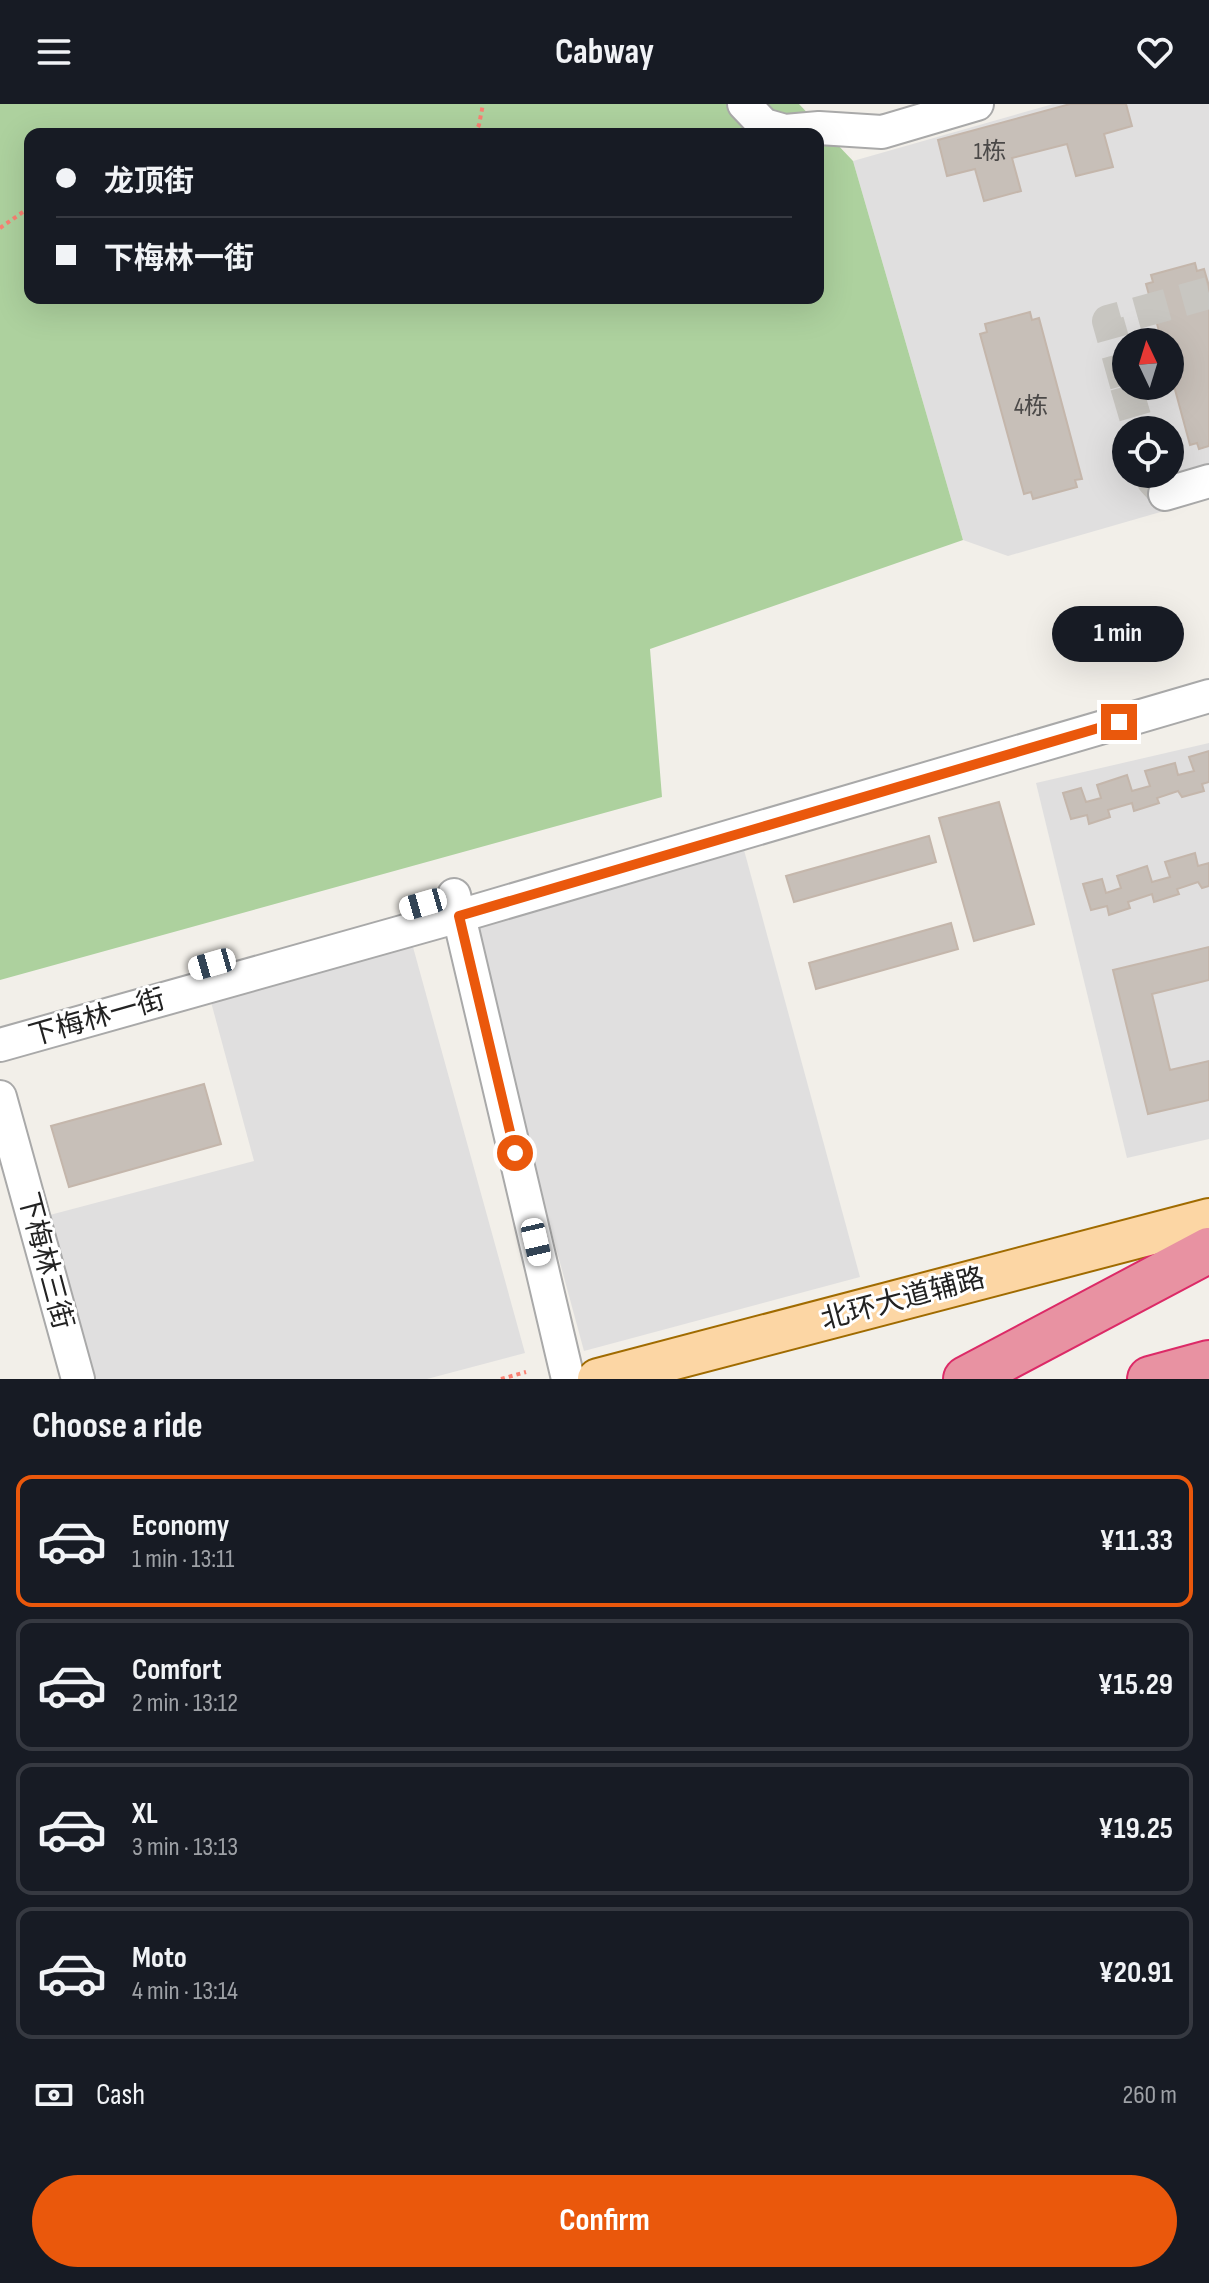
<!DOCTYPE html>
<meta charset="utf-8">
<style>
body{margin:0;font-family:"Sofia Sans Condensed","Noto Sans SC",sans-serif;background:#20242c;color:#f1f3f6;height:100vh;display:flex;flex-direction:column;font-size:30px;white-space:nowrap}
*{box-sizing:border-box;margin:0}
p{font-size:26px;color:#9ea1a6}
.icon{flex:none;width:44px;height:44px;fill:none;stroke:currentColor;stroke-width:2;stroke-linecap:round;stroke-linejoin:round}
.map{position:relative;height:1275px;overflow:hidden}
.sheet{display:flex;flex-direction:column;background:#171b24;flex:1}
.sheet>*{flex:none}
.banner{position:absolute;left:24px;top:24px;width:800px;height:176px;border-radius:16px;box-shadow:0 8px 32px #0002;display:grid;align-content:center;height:176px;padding:0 32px;background:#171b24}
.needle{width:52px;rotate:356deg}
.fabs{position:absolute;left:1112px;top:224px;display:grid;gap:16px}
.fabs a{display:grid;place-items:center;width:72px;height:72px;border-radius:50%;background:#171b24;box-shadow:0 8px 32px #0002;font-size:40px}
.end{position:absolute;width:36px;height:36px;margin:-18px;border:10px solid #ea580c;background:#fff;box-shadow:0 0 0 4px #fff}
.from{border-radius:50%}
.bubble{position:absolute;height:56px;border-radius:28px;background:#171b24;box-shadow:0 8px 32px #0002;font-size:26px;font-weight:700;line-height:56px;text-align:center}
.car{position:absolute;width:24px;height:48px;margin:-24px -12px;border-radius:10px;box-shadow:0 0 6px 2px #0007;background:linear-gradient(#fff 24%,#345 0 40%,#fff 0 76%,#345 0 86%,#fff 0)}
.banner b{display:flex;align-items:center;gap:28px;height:76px;font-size:30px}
.banner b+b{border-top:2px solid #363941}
.banner i{width:20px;height:20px;background:#f1f3f6}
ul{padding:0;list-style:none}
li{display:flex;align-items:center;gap:24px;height:132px;margin:0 16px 12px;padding:0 16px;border:4px solid #363941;border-radius:16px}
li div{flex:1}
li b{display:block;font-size:30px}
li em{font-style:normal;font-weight:700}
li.selected{border-color:#ea580c}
li>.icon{width:72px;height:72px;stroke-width:1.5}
h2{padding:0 32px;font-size:36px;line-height:96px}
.pay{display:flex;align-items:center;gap:20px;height:88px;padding:0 32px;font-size:30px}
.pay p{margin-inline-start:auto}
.primary-button{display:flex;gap:16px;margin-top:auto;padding:16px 32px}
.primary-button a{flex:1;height:92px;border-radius:48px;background:#ea580c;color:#fff;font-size:32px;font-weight:700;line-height:92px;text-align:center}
header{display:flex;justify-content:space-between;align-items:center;height:104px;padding:0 32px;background:#171b24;font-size:36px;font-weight:700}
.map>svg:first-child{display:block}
.residential{fill:#e0dfdf;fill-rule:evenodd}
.forest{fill:#add19e;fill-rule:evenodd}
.building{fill:#c7bfb8;stroke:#c4b6ab;stroke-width:2}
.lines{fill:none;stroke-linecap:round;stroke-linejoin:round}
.minor-tunnel{stroke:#c8c6c1;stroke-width:32;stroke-dasharray:32 16;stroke-linecap:butt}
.minor-casing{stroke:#a9a9a9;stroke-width:36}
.major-casing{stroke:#a06b00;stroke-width:44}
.highway-casing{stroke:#dc2a67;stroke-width:48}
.path{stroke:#fa8072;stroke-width:4;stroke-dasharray:4 4;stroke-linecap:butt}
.minor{stroke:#fff;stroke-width:32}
.major{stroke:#fcd6a4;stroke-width:40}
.highway{stroke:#e892a2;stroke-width:44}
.route{stroke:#ea580c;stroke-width:10}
.labels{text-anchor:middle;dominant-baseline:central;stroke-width:6;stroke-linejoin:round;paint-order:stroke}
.number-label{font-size:24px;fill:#4b4948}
.street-label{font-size:28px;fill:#222;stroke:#fff}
</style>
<header><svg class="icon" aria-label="menu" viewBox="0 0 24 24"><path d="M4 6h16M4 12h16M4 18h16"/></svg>Cabway<svg class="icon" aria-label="heart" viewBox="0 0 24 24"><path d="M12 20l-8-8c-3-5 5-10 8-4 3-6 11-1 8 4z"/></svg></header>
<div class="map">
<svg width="1209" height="1275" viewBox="0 0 1209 1275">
<rect width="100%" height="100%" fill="#f2efe9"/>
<g class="residential">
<path d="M1053 0H1209V394L1008 452 963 436 853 57ZM1126 238H1170V282H1126ZM1126 326H1170V370H1126Z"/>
<path d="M1209 639V1035L1127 1054 1036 679Z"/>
<path d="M744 746 860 1173 584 1247 468 820Z"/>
<path d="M413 843 525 1249 427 1275H89L46 1112 254 1057 211 898Z"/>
</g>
<path class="forest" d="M0 0H799L853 57 963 436 650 545 662 693 0 876ZM30 30H818V194H30Z"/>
<g class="building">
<path d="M1070 0H1126L1132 22 1104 30 1113 63 1076 72 1067 40 1012 54 1021 87 984 97 975 65 947 72 938 36Z"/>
<path d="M1195 159 1197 167 1204 165 1209 182V342L1199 345 1197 339 1190 341 1170 267V238H1162L1146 180 1153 178 1151 171Z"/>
<path d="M1030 208 1032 216 1039 214 1082 375 1075 376 1077 383 1033 395 1031 388 1024 390 980 230 987 228 985 220Z"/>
<path d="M1209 647V678L1202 680 1204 687 1182 693 1178 687 1157 694 1159 699 1134 707 1132 699 1108 706 1110 713 1089 720 1087 711 1071 715 1063 689 1081 684 1086 698 1101 694 1097 681 1127 671 1132 687 1150 682 1145 667 1175 659 1178 671 1194 667 1189 653Z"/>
<path d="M999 698 1034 820 974 837 939 714Z"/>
<path d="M929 732 936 758 794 798 786 772Z"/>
<path d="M1195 749 1198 762 1209 759V782L1202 784 1198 778 1177 785 1179 790 1154 798 1152 790 1128 798 1130 804 1109 811 1107 802 1091 806 1083 780 1102 775 1106 789 1121 784 1117 772 1147 762 1152 778 1170 773 1165 758Z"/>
<path d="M951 819 958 845 816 885 809 859Z"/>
<path d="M1209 843V876L1152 890 1170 966 1209 957V996L1148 1010 1113 866Z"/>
<path d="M204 980 221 1040 69 1083 51 1022Z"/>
</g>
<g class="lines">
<g class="minor-tunnel">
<path d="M1126 281 1108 217 1209 189"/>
<path d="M1126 282 1139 326"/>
<path d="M1151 370 1153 377 1165 390"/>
</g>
<g class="minor-casing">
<g id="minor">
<path d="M744 0 764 21 785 27 819 24 882 28 977 0"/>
<path d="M1165 390 1209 377"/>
<path d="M454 791 568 1275"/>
<path d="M0 941 459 812 1209 592"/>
<path d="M0 993 78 1275"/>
</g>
</g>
<g class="major-casing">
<path id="major" d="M598 1275 1209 1115"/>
</g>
<g class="highway-casing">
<g id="highway">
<path d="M966 1275 1209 1146"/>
<path d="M1150 1275 1209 1259"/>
</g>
</g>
<g class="path">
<path d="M474 30 479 21 483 0"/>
<path d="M0 124 30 103"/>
<path d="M501 1275 526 1268"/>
</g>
<use href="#minor" class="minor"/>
<use href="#major" class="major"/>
<use href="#highway" class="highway"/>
</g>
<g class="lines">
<path class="route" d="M515 1049 459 812 1119 618"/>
</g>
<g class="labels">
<g class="number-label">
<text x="990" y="47">1栋</text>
<text x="1031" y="302">4栋</text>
</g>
<g class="street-label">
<text transform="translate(97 914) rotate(-16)">下梅林一街</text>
<text transform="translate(45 1157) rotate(75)">下梅林三街</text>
<text transform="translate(903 1195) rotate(-15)">北环大道辅路</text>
</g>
</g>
</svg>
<div class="fabs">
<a><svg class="needle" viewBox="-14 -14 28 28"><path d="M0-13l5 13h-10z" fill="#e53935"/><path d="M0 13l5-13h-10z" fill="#9ea1a6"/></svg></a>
<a><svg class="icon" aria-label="locate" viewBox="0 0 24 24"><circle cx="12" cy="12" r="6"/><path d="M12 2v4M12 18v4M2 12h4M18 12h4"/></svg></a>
</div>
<i class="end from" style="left:515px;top:1049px"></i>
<i class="end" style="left:1119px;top:618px"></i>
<div class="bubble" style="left:1052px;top:502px;width:132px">1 min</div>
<i class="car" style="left:423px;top:800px;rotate:254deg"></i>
<i class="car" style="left:212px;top:860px;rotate:254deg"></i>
<i class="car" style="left:536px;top:1138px;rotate:167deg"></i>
<div class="banner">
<b><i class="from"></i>龙顶街</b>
<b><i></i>下梅林一街</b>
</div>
</div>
<section class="sheet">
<h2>Choose a ride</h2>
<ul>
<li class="selected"><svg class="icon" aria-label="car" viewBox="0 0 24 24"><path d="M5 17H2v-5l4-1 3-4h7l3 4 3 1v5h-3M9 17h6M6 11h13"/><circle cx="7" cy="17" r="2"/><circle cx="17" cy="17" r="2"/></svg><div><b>Economy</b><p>1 min · 13:11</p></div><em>¥11.33</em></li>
<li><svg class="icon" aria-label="car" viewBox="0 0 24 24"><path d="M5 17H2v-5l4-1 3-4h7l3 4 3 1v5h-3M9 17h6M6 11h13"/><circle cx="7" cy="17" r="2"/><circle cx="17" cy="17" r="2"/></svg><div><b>Comfort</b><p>2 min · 13:12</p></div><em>¥15.29</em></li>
<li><svg class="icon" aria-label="car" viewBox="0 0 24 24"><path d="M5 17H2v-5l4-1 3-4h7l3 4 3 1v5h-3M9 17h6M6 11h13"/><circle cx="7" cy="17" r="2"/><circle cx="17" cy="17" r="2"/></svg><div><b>XL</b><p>3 min · 13:13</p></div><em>¥19.25</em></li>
<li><svg class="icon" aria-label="car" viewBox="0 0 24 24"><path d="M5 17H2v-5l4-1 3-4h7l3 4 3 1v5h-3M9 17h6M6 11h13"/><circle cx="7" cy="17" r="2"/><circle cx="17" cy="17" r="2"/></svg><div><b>Moto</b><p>4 min · 13:14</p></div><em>¥20.91</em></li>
</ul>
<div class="pay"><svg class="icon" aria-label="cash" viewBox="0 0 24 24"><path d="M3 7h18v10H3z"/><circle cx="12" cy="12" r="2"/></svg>Cash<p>260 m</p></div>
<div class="primary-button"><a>Confirm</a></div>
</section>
